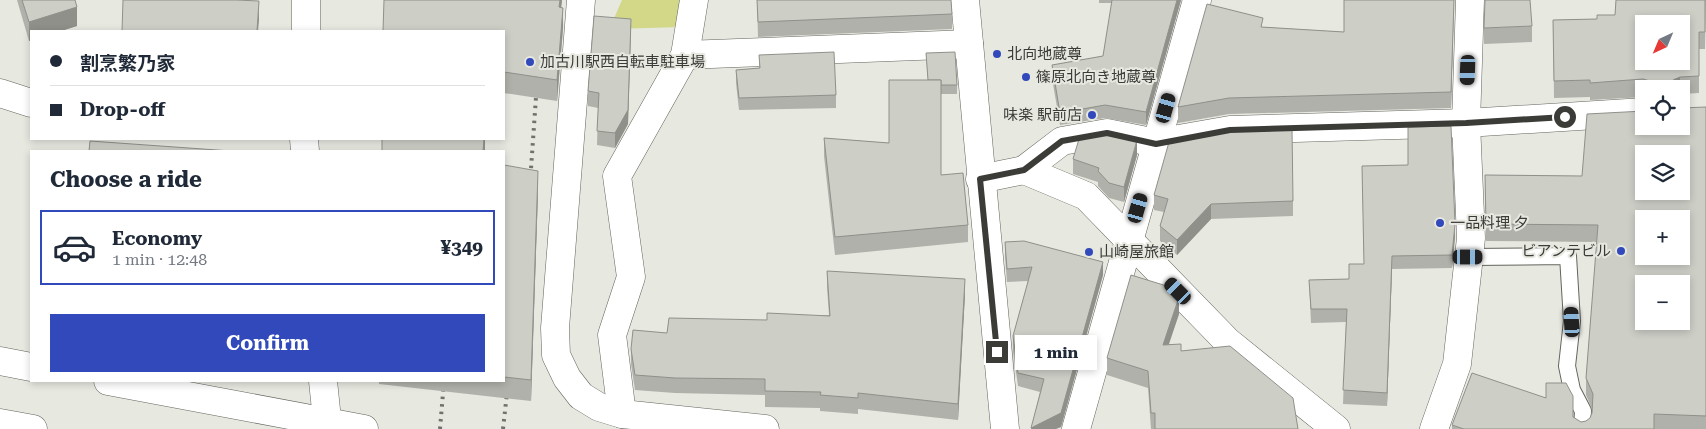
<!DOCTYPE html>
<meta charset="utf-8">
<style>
body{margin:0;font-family:"Roboto Serif","Noto Sans JP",serif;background:#f6f6f7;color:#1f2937;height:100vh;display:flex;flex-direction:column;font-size:19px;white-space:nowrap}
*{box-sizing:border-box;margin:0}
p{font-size:16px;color:#747a83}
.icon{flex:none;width:28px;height:28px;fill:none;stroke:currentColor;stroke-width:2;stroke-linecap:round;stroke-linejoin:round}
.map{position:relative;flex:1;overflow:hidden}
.side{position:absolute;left:30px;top:150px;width:475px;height:232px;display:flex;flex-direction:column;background:#fff;border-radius:0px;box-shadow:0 2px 8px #0003}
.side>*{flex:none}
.top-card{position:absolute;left:30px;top:30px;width:475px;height:110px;border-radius:0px;box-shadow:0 2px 8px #0003;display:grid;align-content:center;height:110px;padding:0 20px;background:#fff}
.needle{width:32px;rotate:224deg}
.buttons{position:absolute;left:1635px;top:15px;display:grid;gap:10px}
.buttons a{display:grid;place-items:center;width:55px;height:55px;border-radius:0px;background:#fff;box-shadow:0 2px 8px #0003;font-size:25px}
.end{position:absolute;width:22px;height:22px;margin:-11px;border:6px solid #3b3b38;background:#fff;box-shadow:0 0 0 2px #fff}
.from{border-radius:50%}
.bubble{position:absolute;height:35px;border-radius:0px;background:#fff;box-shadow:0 2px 8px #0003;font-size:16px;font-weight:700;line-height:35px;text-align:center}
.car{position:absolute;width:15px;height:30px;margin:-15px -8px;border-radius:6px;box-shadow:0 0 4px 1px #0007;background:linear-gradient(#222 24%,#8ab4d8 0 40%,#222 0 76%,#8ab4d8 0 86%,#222 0)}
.top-card b{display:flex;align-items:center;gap:18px;height:48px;font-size:19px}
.top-card b+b{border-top:1px solid #e0e1e3}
.top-card i{width:12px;height:12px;background:#1f2937}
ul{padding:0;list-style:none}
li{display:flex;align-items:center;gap:15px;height:75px;margin:0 10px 8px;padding:0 10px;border:2px solid transparent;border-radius:0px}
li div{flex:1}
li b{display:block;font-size:19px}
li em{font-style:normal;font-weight:700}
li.current{border-color:#3149ba}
li>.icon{width:45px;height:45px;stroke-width:1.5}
h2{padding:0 20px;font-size:22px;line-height:60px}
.action{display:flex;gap:10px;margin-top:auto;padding:10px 20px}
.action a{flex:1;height:58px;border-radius:0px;background:#3149ba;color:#fff;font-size:20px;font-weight:700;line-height:58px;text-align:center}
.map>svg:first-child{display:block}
.green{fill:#d2d888}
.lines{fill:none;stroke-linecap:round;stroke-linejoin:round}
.service-casing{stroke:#63645d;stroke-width:18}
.minor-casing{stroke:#63645d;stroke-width:29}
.tertiary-casing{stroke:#63645d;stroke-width:29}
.service{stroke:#fff;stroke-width:16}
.minor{stroke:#fff;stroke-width:28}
.tertiary{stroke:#fff;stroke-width:28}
.rail{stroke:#71716d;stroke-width:4;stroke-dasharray:2.5 5;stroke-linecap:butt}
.wall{fill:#b0b1aa}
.shaded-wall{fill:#90908b}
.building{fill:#cdcec6;stroke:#90908b;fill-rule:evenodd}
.route{stroke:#3b3b38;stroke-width:6}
.poi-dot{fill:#3149ba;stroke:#e7e8e0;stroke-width:2}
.labels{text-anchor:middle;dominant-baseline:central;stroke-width:4;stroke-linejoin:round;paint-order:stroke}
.poi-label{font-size:15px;fill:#3b3b38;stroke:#e7e8e0;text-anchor:start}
</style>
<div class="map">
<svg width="1706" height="429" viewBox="0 0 1706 429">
<rect width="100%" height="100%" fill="#e7e8e0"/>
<path class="green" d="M622 0H686L682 27 612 29V23Z"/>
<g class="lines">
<g class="service-casing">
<path id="service" d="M1469 257 1568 256 1572 321 1567 366 1572 390 1583 411 1582 429"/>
</g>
<g class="minor-casing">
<g id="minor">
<path d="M581 0 555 328 556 355 567 378 581 396 599 407 622 414 765 429"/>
<path d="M965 0 1005 429"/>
<path d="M685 55 969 44"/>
<path d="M0 93 31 103"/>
<path d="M1024 170 1086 196 1228 342 1336 429"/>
<path d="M980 179 1024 170 1062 141 1107 133 1156 143 1230 130 1466 123 1644 112"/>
<path d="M622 414 612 335 631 277 617 176 685 55 694 0"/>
<path d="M1076 429 1197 0"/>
<path d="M1434 429 1457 364 1471 238 1466 123 1470 0"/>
</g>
</g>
<g class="tertiary-casing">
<g id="tertiary">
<path d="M306 31V0"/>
<path d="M304 139 305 151"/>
<path d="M0 361 31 367"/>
<path d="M108 381 364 429"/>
<path d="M323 381 328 429"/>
<path d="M0 423 33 429"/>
</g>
</g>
<use href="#service" class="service"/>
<use href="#minor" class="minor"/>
<use href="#tertiary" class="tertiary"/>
<g class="rail">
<path d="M530 183 537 83"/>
<path d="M440 429 444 381"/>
<path d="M503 429 508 384"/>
</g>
</g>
<g class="wall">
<path d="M17 0H75L77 26 29 41Z"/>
<path d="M384 0H562L561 7 563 28 557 101 504 93V31Z"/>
<path d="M757 0 952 14V29L758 37Z"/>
<path d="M1099 0H1181L1146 125 1105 118 1060 125 1052 78V65L1103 56 1112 3H1099Z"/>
<path d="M1344 0H1454L1451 108 1229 114 1178 123V107L1263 27 1344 32Z"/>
<path d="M1616 0H1706L1705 49H1699V93L1681 94V89H1644V97L1590 100V97L1554 98 1553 20 1597 19 1615 15Z"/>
<path d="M1532 26V42L1484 44V28Z"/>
<path d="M631 34 628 124 615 148 597 145 598 108 588 106V91Z"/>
<path d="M926 53 957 85V94H941V175L968 225V242L835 255 824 156V138L889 143 928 80Z"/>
<path d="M759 55 836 95V108L739 110 736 83V70L759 68Z"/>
<path d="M1706 107V429H1452V425L1573 417 1581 422 1586 421 1590 418 1592 413V409L1586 395V378L1597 242 1486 241 1485 175 1582 176Z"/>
<path d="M1137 155 1124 202 1109 198 1098 186V182L1073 174V159Z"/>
<path d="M504 165 538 192 531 401 379 384V381H504Z"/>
<path d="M1362 166 1455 237 1452 268 1392 269 1387 406 1343 404 1346 322 1311 323 1309 280 1349 279 1364 264Z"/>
<path d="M1154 195 1293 201V216L1211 219 1177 255 1160 241V226L1164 212 1154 210Z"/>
<path d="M1005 242 1103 275 1061 427 1031 429 1040 392 1018 386 1013 350V336L1028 281 1007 282 1005 256Z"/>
<path d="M827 271 965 294 958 420 858 409V414L820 411V408L765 407V395L675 393 635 390 631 364V349L667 333 767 320 829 315 827 287Z"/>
<path d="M1179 314 1169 344 1181 351 1298 429H1151L1148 388 1107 375V358Z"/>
</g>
<g class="shaded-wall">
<path d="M560 0H562L559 28V7Z"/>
<path d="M1177 0H1181L1146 125V112Z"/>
<path d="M1454 0 1451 108V92Z"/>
<path d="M259 1V20L258 31H257Z"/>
<path d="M77 7V26L61 31H31V40L29 41V22Z"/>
<path d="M563 8V28L557 101V80Z"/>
<path d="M631 19 628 124 615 148V133Z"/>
<path d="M1680 77V89H1667V86L1673 80Z"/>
<path d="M484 139H485V151H483Z"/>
<path d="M1137 140V155L1124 202V187Z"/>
<path d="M538 171V192L531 401V380Z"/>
<path d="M1211 204V219L1177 255V240Z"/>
<path d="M1455 224V237L1452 268V255Z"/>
<path d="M1392 256V269L1387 406V393Z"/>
<path d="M1103 262V275L1061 427 1056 429H1031Z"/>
<path d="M965 279V294L958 420V404Z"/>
<path d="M1179 297V314L1163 361V345Z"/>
</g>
<g class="building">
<path d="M22 0H75L77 7 29 22Z"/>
<path d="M123 0H236L259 1 257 31H122Z"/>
<path d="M384 0H560L559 7 563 8 557 80 504 72V31H383Z"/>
<path d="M757 0H951L952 14 758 22Z"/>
<path d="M1112 0H1177L1146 112 1105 105 1060 113 1052 65 1103 56Z"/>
<path d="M1344 0H1454L1451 92 1229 98 1178 107 1207 4 1263 18 1261 27 1344 32Z"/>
<path d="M1485 0H1530L1532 26 1484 28Z"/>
<path d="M1616 0H1705V32H1699V76L1680 77 1673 80 1667 86V89H1658L1657 86 1650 81 1643 79 1590 83V80L1554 81 1553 20 1597 19V15H1615ZM1644 24H1681V61H1644Z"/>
<path d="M594 16 631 19 628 110 615 133 597 131 599 93 588 91Z"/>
<path d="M834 52 836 95 739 98 736 70 760 68 759 55Z"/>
<path d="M955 52 957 85H941V80H928L926 53Z"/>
<path d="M889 80H941V175L963 173 968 225 835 237 824 138 889 143Z"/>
<path d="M1706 107V416L1654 414V429H1464L1452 425 1472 373 1546 398V383H1566L1573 396V417L1581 422 1586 421 1590 418 1592 413 1593 394 1586 378 1598 225 1486 224 1485 175 1582 176 1587 114 1644 111V126H1681V108ZM1644 154H1681V191H1644ZM1644 219H1681V256H1644ZM1644 284H1681V321H1644Z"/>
<path d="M1451 126 1455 224 1452 255 1392 256 1387 393 1343 390 1347 309H1311L1309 280 1349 279V264H1364L1362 166 1408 165V127Z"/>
<path d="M1292 129 1293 201 1211 204 1177 240 1160 226 1168 199 1154 195 1169 142 1232 131Z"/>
<path d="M1107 134 1137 140 1124 187 1109 183 1098 171 1099 168 1073 159 1079 139Z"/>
<path d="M382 139H484L483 151H382Z"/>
<path d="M90 141 231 151H89Z"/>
<path d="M504 165 538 171 531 380 504 377Z"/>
<path d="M1024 241 1103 262 1061 413 1031 428 1044 379 1018 373 1013 336 1032 267 1007 269 1005 242Z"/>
<path d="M827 271 965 279 958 404 858 393V398L820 395 821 392 765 391V379L675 378 635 375 631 349 633 330 667 333 669 318 767 320V313L830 316Z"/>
<path d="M1131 275 1170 287 1179 297 1163 345 1181 344V351L1230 346 1293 398 1298 429H1155V413H1151L1148 371 1107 358Z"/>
</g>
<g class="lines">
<path class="route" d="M997 352 980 179 1024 170 1062 141 1107 133 1156 144 1230 130 1466 123 1565 117"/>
</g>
<g class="poi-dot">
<circle cx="997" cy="54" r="5"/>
<circle cx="530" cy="62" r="5"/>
<circle cx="1026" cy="77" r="5"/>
<circle cx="1092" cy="115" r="5"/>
<circle cx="1440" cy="223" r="5"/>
<circle cx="1621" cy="251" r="5"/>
<circle cx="1089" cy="252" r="5"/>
</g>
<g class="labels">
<g class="poi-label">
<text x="1007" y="54">北向地蔵尊</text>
<text x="540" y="62">加古川駅西自転車駐車場</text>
<text x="1036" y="77">篠原北向き地蔵尊</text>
<text x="1082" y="115" text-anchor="end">味楽 駅前店</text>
<text x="1450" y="223">一品料理 夕</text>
<text x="1611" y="251" text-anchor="end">ビアンテビル</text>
<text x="1099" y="252">山崎屋旅館</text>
</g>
</g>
</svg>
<div class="buttons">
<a><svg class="needle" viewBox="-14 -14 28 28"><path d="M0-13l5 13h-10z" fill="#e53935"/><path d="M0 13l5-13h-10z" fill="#747a83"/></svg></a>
<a><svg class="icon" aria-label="locate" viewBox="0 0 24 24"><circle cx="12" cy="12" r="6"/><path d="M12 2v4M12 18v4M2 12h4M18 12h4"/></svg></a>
<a><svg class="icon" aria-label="layers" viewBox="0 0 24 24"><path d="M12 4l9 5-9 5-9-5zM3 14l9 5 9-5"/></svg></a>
<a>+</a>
<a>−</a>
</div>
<i class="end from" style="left:1565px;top:117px"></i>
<i class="end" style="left:997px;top:352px"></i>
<div class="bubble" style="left:1015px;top:335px;width:82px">1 min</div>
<i class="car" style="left:1468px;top:70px;rotate:182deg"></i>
<i class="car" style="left:1166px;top:108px;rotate:16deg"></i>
<i class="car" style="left:1138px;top:208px;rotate:16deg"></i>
<i class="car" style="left:1468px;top:257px;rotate:90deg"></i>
<i class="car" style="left:1178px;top:291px;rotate:315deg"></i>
<i class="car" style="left:1572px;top:322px;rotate:357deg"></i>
<div class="top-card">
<b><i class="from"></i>割烹繁乃家</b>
<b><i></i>Drop-off</b>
</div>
<section class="side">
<h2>Choose a ride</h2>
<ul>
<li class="current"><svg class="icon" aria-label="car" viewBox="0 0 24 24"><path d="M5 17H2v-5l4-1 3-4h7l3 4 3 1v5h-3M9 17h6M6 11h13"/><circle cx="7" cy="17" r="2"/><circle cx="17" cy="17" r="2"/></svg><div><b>Economy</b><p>1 min · 12:48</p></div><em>¥349</em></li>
</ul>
<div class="action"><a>Confirm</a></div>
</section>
</div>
